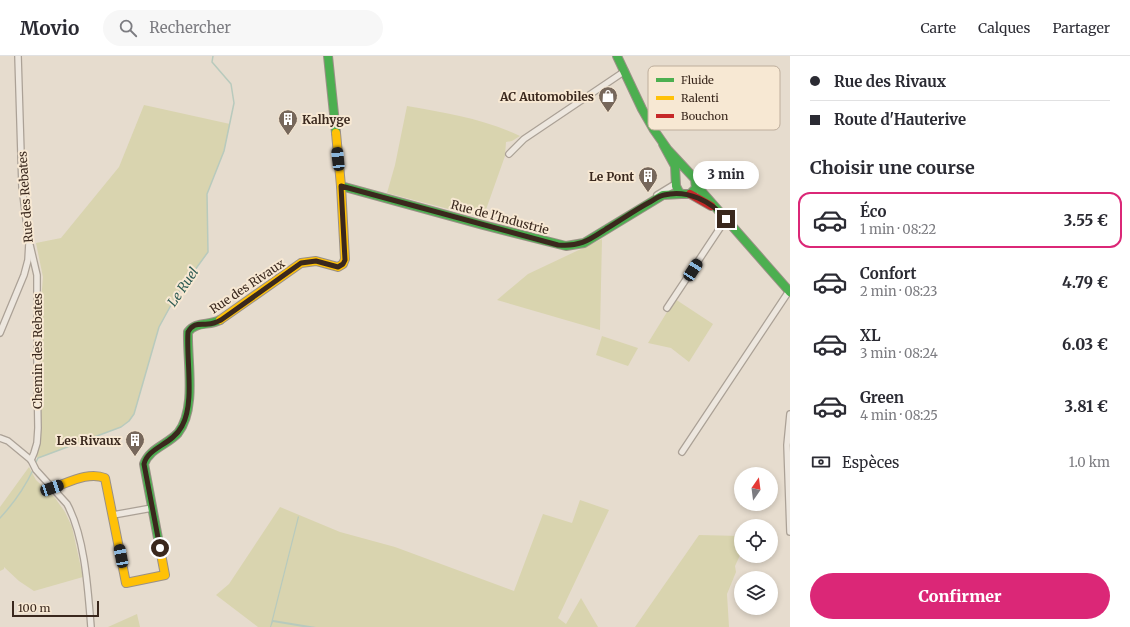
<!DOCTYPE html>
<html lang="fr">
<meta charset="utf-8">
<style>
body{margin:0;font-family:Merriweather,serif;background:#f7f7f7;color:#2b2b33;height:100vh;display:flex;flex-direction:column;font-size:15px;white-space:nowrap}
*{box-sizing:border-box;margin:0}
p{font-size:13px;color:#7c7c81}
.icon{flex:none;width:22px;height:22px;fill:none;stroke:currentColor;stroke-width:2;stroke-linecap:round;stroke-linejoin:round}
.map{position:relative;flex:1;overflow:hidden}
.panel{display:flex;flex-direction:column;background:#fff;width:340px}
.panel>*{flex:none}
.guide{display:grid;align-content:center;height:88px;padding:0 20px;background:#fff}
.needle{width:26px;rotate:14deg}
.controls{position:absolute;left:734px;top:411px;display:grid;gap:8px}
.controls a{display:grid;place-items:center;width:44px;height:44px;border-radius:50%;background:#fff;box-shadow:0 2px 6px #0003;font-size:20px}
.scale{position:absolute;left:12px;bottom:10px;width:87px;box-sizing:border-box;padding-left:4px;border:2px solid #3a281d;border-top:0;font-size:11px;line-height:14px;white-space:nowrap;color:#3a281d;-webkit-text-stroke:3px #f7e8d3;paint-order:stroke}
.end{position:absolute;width:18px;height:18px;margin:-9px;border:5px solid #3a281d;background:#fff;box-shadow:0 0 0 2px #fff}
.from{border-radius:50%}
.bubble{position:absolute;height:28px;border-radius:14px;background:#fff;box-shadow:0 2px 6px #0003;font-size:13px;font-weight:800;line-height:28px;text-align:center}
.car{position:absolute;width:12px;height:24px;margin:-12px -6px;border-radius:5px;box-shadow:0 0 3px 1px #0007;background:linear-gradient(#222 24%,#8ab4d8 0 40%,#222 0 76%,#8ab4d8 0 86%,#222 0)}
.guide b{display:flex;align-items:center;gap:14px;height:38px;font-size:15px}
.guide b+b{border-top:1px solid #e1e1e2}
.guide i{width:10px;height:10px;background:#2b2b33}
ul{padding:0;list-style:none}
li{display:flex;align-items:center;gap:12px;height:56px;margin:0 8px 6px;padding:0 12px;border:2px solid transparent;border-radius:12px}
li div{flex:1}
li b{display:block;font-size:15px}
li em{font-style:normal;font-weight:800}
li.active{border-color:#db2777}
li>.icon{width:36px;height:36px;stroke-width:1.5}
h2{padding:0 20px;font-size:18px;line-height:48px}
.pay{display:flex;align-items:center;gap:10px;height:44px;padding:0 20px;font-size:15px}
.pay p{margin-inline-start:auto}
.button{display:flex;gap:8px;margin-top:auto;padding:8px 20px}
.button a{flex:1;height:46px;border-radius:24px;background:#db2777;color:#fff;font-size:16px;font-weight:800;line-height:46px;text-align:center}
header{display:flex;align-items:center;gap:24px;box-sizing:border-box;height:56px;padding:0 20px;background:#fff;border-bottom:1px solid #e1e1e2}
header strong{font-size:19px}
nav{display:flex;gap:22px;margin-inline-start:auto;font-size:14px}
.search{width:280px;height:36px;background:#f7f7f7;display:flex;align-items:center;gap:10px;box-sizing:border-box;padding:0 14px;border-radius:22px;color:#7c7c81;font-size:15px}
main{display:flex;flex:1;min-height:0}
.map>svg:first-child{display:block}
.green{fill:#d9d4af}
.water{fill:#b8cabd}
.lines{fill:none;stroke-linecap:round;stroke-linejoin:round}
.stream{stroke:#b8cabd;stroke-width:1.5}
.street-casing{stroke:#aba196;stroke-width:8}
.fast-casing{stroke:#9a9086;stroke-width:10}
.slow-casing{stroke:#9a9086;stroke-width:10}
.jam-casing{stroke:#9a9086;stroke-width:10}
.street{stroke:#ede7df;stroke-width:5.5}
.fast{stroke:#4caf50;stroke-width:8}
.slow{stroke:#ffc107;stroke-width:8}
.jam{stroke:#c62828;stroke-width:8}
.route{stroke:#3a281d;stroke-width:5}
.labels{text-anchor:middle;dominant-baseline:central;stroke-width:4;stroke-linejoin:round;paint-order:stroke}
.poi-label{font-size:12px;font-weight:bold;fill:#3a281d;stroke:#f7e8d3;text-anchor:end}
.street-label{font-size:12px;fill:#3a281d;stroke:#f7e8d3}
.water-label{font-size:13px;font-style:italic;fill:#2c5a52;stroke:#f7e8d3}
.key{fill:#f7e8d3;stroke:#beae9c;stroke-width:1}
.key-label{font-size:11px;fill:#3a281d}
</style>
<header>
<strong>Movio</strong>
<div class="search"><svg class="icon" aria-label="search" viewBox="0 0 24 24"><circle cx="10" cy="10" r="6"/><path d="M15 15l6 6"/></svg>Rechercher</div>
<nav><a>Carte</a><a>Calques</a><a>Partager</a></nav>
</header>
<main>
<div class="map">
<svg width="790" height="571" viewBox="0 0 790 571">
<rect width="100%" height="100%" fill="#e6dcce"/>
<g class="green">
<path d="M144 49 230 68 224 95 207 138 208 196 176 240 159 271 134 358 129 365 121 371 38 402 34 397 38 284 43 221 36 187 61 182 119 111Z"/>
<path d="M407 50C446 57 485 63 520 80L512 85 506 86 505 100 483 162 387 137 395 109Z"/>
<path d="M602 183 600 274 497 244 528 218Z"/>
<path d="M675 243 713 268 689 306 671 292 648 287Z"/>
<path d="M602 280 638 292 628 310 596 299Z"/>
<path d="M29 411 36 424 55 442 65 456 72 471 83 521 34 535 19 525 4 511V513L0 515V451Z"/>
<path d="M580 444 609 454 558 562 566 568 581 542 598 571H258L216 539 229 528 280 451 340 476 395 491 514 535 543 458 572 467Z"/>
<path d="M699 479 741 480V497L735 510 736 516 727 538 729 571H635Z"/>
<path d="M137 558 140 571H108Z"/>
</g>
<path class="water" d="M298 460 299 461 273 564 316 571H303L273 566 271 571H270Z"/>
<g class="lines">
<g class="stream">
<path d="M35 408 38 402 121 371 129 365 134 358 159 271 176 240 208 196 207 138 224 95 234 47 231 28 212 6 213 0"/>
<path d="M0 462C13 448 25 431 33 414"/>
</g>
<g class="street-casing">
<g id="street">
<path d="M509 98 524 83 625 15"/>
<path d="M657 139 675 128"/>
<path d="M30 189 37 219V310L38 372 37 387 34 397 31 404"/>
<path d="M667 252 726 163"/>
<path d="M0 277 24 219 28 204 29 187 22 131 18 0"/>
<path d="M790 358 787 389 790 476"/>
<path d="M0 382 8 385 31 404 36 414 67 448C85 481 88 534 91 571"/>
<path d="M682 396 789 235"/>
<path d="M113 459 152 452"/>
</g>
</g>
<g class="fast-casing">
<g id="fast">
<path d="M328 0 336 77"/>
<path d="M617 0 642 53 654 74 668 94 695 123 696 132 690 138H682L679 136 676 130 675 110 663 88"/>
<path d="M696 129 790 236"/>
<path d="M341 130 483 169 566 190 584 187 663 139 681 138"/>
<path d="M161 498 144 408C150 392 167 389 178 377 197 353 187 305 188 276 196 265 209 270 220 264"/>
</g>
</g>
<g class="slow-casing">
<g id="slow">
<path d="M220 264 301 207 316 205 338 211 343 208 345 203 341 130 336 77"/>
<path d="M52 432C68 427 88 415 105 422L126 527 165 519 161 498"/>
</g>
</g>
<g class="jam-casing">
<path id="jam" d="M690 138 711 150"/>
</g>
<use href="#street" class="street"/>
<use href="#fast" class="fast"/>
<use href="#slow" class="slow"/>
<use href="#jam" class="jam"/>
</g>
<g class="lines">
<path class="route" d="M160 492 144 408C148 391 172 389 182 370 195 347 186 303 188 276 194 266 199 269 208 268 213 268 217 266 221 264L301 207 316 205 338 211 343 208 345 204 341 130 558 189C580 191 589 184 606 173 621 164 635 154 650 146 655 143 659 140 664 139 687 133 711 145 726 163"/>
</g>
<defs>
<g id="shop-pin" transform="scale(1)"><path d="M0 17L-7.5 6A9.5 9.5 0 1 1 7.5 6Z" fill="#76675b" stroke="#f7e8d3"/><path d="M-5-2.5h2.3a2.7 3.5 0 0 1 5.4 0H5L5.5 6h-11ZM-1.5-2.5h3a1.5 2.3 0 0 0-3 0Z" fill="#fff"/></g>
<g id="building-pin" transform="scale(1)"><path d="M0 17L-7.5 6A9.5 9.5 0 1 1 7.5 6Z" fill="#76675b" stroke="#f7e8d3"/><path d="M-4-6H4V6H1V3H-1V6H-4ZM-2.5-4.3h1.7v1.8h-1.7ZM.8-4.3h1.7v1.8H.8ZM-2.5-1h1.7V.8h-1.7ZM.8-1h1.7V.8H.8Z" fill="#fff"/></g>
</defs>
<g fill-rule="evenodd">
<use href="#shop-pin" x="608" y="40"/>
<use href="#building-pin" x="288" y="63"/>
<use href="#building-pin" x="648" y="120"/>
<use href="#building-pin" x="135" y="384"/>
</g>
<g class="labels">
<g class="poi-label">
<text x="594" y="40">AC Automobiles</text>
<text x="302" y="63" text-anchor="start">Kalhyge</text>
<text x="634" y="120">Le Pont</text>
<text x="121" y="384">Les Rivaux</text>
</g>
<g class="street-label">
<text transform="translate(25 141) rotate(-94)">Rue des Rebates</text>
<text transform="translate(500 161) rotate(15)">Rue de l'Industrie</text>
<text transform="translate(247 230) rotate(-34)">Rue des Rivaux</text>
<text transform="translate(37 295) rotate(-90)">Chemin des Rebates</text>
</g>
<g class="water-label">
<text transform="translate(183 231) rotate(-56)">Le Ruel</text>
</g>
</g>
<rect x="648" y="10" width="132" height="64" rx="6" class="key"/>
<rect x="656" y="22" width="18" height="4" fill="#4caf50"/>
<rect x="656" y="40" width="18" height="4" fill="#ffc107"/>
<rect x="656" y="58" width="18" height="4" fill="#c62828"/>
<g class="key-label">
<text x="681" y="28">Fluide</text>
<text x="681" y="46">Ralenti</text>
<text x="681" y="64">Bouchon</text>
</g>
</svg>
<div class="controls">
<a><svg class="needle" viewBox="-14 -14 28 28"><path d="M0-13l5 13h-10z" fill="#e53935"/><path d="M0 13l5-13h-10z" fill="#7c7c81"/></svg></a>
<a><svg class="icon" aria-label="locate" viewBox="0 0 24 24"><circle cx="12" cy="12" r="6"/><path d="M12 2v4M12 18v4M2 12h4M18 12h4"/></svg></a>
<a><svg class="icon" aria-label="layers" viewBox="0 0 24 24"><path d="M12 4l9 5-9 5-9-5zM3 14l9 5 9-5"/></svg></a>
</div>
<div class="scale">100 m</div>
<i class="end from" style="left:160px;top:492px"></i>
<i class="end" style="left:726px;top:163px"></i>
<div class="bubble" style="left:693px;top:105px;width:66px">3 min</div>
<i class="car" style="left:338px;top:103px;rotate:354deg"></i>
<i class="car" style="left:693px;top:214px;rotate:33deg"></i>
<i class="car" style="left:52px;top:432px;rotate:71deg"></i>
<i class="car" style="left:121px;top:500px;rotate:349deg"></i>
</div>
<section class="panel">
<div class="guide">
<b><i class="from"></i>Rue des Rivaux</b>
<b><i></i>Route d'Hauterive</b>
</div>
<h2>Choisir une course</h2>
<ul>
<li class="active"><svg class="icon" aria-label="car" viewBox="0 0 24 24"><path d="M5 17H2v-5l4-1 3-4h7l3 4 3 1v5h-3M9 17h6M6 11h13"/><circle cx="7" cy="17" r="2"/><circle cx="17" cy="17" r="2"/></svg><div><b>Éco</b><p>1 min · 08:22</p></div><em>3.55 €</em></li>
<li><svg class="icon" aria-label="car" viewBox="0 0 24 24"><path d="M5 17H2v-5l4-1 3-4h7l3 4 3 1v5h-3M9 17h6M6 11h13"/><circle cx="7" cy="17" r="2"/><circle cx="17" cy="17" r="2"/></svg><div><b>Confort</b><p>2 min · 08:23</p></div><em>4.79 €</em></li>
<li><svg class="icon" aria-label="car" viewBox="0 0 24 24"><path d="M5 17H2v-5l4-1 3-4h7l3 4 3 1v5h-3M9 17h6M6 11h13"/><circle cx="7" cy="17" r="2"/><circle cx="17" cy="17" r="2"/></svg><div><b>XL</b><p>3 min · 08:24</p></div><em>6.03 €</em></li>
<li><svg class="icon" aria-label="car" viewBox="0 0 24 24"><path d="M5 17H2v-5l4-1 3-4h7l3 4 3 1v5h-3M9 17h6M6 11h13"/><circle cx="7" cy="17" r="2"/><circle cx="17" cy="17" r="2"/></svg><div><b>Green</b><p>4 min · 08:25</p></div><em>3.81 €</em></li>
</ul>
<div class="pay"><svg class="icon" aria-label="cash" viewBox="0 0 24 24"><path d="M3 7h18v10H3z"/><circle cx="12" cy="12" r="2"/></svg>Espèces<p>1.0 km</p></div>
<div class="button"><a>Confirmer</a></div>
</section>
</main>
